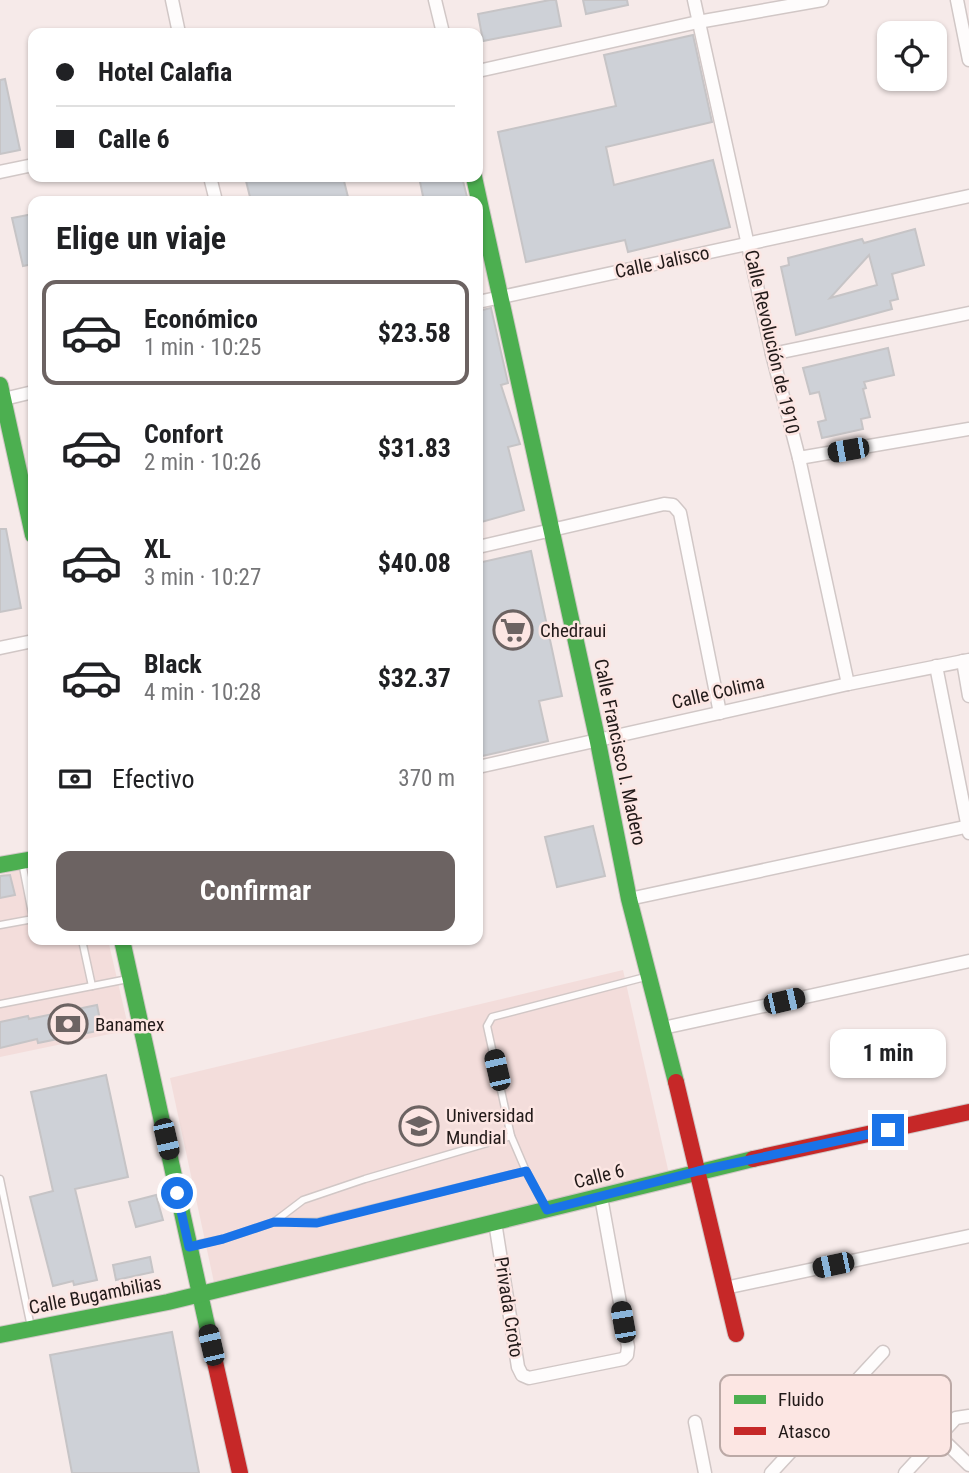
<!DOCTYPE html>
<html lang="es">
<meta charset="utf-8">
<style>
body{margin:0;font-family:"Roboto Condensed",sans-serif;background:#f2f2f2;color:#202124;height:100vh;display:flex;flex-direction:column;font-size:26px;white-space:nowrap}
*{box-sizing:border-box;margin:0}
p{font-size:23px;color:#757577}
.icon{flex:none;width:38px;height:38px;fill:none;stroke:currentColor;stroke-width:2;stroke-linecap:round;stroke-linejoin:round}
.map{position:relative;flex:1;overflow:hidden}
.sheet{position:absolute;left:28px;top:196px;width:455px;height:749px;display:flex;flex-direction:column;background:#fff;border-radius:14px;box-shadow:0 2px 5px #0004}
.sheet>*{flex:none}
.top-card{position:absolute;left:28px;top:28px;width:455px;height:154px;border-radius:14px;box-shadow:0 2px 5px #0004;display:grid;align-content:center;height:154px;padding:0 28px;background:#fff}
.tools{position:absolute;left:877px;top:21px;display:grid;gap:14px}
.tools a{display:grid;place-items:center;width:70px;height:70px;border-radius:14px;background:#fff;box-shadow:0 2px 5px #0004;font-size:35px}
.end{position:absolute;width:32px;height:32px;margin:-16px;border:9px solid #1a73e8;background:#fff;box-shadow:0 0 0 4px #fff}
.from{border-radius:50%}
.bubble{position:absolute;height:49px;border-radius:14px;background:#fff;box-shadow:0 2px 5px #0004;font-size:23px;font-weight:700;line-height:49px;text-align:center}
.car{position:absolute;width:21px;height:42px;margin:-21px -10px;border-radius:9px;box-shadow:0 0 5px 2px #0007;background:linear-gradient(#222 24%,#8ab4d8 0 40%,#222 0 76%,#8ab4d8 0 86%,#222 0)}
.top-card b{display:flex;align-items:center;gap:24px;height:66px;font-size:26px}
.top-card b+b{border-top:2px solid #e0e0e0}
.top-card i{width:18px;height:18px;background:#202124}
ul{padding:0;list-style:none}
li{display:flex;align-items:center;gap:21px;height:105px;margin:0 14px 10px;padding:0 14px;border:4px solid transparent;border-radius:14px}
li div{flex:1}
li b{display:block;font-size:26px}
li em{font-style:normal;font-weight:700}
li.selected{border-color:#6c6362}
li>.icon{width:63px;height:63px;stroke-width:1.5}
h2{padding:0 28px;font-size:32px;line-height:84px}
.pay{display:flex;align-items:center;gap:18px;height:77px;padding:0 28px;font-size:26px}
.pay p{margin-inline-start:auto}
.button{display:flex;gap:14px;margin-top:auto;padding:14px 28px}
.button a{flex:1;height:80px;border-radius:14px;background:#6c6362;color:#fff;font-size:28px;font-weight:700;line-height:80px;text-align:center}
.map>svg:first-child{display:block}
.built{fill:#f3dddb}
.building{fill:#ced1d7;stroke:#c6c4c6;stroke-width:2;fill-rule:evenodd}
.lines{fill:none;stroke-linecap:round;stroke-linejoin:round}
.lane-casing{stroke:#d1c7c6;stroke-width:9}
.street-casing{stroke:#d1c7c6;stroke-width:15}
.fast-casing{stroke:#d1c7c6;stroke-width:18}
.jam-casing{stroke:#d1c7c6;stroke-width:18}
.lane{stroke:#fefcfc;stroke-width:6}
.street{stroke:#fefcfc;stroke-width:12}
.fast{stroke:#4caf50;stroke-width:16}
.jam{stroke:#c62828;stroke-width:16}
.route{stroke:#1a73e8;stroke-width:9}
.labels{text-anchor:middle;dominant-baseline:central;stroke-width:5;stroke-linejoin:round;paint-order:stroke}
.street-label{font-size:19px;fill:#221a19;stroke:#fce6e3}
.poi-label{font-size:19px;fill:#221a19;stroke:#fce6e3;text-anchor:start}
.key{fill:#fce6e3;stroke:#bba9a6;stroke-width:2}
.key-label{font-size:19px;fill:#221a19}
</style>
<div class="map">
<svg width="969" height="1473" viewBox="0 0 969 1473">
<rect width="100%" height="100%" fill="#f6eae9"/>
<g class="built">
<path d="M33 867V940H108L129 1030 0 1057V875Z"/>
<path d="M623 970 669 1174 215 1287 170 1078Z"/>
</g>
<g class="building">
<path d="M550 0H556L561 26 483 41 478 14Z"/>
<path d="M583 0H627L628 5 586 14Z"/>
<path d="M693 35 712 122 606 147 614 185 713 160 730 227 628 252 625 240 526 262 498 132 616 106 604 55Z"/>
<path d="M5 79 20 150 0 154V80Z"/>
<path d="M245 177H343L348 197 333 201H251Z"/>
<path d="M419 177H462L468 201H424Z"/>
<path d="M33 214V264L23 266 12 218Z"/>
<path d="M915 229 924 265 892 274 898 299 890 301 892 309 796 335 781 267 789 265 788 258 862 239 864 243ZM869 255 877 285 830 298Z"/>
<path d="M491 308 508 383 501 385 520 444 508 447 524 510 478 523V311Z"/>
<path d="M888 348 894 375 864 382 866 388 863 389 870 417 861 419 863 429 822 438 818 422 826 420 819 392 810 394 803 368Z"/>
<path d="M0 529H6L21 608 0 612Z"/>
<path d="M531 551 562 696 539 701 548 741 478 757V563Z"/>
<path d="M593 826 605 876 557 887 545 837Z"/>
<path d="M10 875 15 895 0 898V876Z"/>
<path d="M97 1005 102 1030 38 1043 37 1039 0 1048V1022L28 1016 29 1019Z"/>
<path d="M106 1075 128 1177 75 1189 97 1280 74 1285 73 1281 53 1286 30 1197 53 1191 31 1092Z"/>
<path d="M156 1195 163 1220 136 1227 129 1202Z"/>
<path d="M150 1257 153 1272 116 1280 113 1265Z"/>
<path d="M172 1332 199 1473H72L50 1355Z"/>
</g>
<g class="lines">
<g class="lane-casing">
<g id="lane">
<path d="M22 862 33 919"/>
<path d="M0 925 33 919"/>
<path d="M82 940 92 986"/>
<path d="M0 1004 128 979"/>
<path d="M526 1171 511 1136 487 1026 492 1017 649 976"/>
<path d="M0 1179 31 1327"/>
<path d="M274 1222 303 1200 365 1179 511 1136"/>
<path d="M194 1245 223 1239 274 1222H317L526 1171 547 1210"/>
</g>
</g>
<g class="street-casing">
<g id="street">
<path d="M172 0 179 33"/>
<path d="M435 0 443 33"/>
<path d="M694 0 772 354 799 458 848 684"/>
<path d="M957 0 969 60"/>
<path d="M478 71 698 22 822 0"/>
<path d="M0 172 33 165"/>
<path d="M210 177 216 201"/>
<path d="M478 302 969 196"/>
<path d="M772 354 969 313"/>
<path d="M0 400 33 392"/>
<path d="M799 458 969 429"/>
<path d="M478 547 664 504 673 505 680 513 720 713"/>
<path d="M0 648 33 641"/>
<path d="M963 661 969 696"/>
<path d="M936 666 969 833"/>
<path d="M478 767 848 684 969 660"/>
<path d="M629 899 969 826"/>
<path d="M663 1028 969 961"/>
<path d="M495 1222 518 1367 522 1375 529 1378 623 1359 627 1355 628 1347 601 1197"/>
<path d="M725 1288 969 1236"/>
<path d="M846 1391 920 1456"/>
<path d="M695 1422 705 1473"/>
<path d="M939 1436 969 1465"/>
<path d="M771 1473 883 1352"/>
<path d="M905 1473 956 1418 969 1416"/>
</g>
</g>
<g class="fast-casing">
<g id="fast">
<path d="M474 177 598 742 629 899 676 1082"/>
<path d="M0 385 33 535"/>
<path d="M0 865 33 859"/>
<path d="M122 940 215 1362"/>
<path d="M0 1335 168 1302 753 1159"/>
</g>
</g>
<g class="jam-casing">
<g id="jam">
<path d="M676 1082 736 1334"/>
<path d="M753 1159 969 1112"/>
<path d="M215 1362 240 1473"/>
</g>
</g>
<use href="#lane" class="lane"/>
<use href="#street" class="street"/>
<use href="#fast" class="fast"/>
<use href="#jam" class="jam"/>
</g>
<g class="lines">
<path class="route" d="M177 1193 189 1247 223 1239 274 1222 317 1223 526 1171 547 1210 698 1171 888 1130"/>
</g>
<defs>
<g id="supermarket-ring" transform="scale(2.0125)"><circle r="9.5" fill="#fce6e3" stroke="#6c6362" stroke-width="1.5"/><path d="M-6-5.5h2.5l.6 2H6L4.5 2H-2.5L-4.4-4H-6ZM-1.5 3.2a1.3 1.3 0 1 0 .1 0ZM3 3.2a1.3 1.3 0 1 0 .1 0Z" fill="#6c6362"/></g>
<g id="bank-ring" transform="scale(2.0125)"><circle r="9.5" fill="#fce6e3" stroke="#6c6362" stroke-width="1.5"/><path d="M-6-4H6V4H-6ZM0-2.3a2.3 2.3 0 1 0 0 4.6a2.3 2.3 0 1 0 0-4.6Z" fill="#6c6362"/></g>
<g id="university-ring" transform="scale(2.0125)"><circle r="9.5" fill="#fce6e3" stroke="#6c6362" stroke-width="1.5"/><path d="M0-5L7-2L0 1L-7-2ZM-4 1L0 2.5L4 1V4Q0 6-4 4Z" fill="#6c6362"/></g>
</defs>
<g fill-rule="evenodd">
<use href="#supermarket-ring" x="513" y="630"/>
<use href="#bank-ring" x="68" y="1024"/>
<use href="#university-ring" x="419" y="1126"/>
</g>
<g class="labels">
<g class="street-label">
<text transform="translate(662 262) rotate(-12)">Calle Jalisco</text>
<text transform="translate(772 342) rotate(77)">Calle Revolución de 1910</text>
<text transform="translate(718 692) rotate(-13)">Calle Colima</text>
<text transform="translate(620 752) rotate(78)">Calle Francisco I. Madero</text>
<text transform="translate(599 1176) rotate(-14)">Calle 6</text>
<text transform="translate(95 1295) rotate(-11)">Calle Bugambilias</text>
<text transform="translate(509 1307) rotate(81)">Privada Croto</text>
</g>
<g class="poi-label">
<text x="540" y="630">Chedraui</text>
<text x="95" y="1024">Banamex</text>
<text x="446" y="1115">Universidad<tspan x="446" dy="22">Mundial</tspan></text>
</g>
</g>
<rect x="720" y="1375" width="231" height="81" rx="10" class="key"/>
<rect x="734" y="1395" width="32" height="9" fill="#4caf50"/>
<rect x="734" y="1427" width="32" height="8" fill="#c62828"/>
<g class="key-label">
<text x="778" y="1406">Fluido</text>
<text x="778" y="1438">Atasco</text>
</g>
</svg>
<div class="tools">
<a><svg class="icon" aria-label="locate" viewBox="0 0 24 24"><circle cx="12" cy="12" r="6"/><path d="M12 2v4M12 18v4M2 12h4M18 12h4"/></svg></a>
</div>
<i class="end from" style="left:177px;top:1193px"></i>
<i class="end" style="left:888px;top:1130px"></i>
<div class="bubble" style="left:830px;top:1029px;width:116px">1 min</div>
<i class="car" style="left:848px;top:450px;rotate:260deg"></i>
<i class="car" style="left:784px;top:1001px;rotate:77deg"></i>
<i class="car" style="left:497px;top:1070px;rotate:347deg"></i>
<i class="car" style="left:166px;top:1139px;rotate:167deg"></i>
<i class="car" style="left:833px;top:1265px;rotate:258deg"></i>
<i class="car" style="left:623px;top:1322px;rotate:350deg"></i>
<i class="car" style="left:211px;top:1345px;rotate:347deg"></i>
<div class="top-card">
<b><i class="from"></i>Hotel Calafia</b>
<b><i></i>Calle 6</b>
</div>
<section class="sheet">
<h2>Elige un viaje</h2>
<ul>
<li class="selected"><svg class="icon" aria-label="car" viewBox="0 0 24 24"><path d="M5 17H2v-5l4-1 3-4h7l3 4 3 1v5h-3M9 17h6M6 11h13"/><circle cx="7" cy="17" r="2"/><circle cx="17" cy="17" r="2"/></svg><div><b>Económico</b><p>1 min · 10:25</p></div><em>$23.58</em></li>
<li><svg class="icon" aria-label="car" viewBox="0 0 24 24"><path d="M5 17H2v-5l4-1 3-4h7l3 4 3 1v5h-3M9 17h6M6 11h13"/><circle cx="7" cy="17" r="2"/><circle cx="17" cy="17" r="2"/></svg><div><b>Confort</b><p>2 min · 10:26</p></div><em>$31.83</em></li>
<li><svg class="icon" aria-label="car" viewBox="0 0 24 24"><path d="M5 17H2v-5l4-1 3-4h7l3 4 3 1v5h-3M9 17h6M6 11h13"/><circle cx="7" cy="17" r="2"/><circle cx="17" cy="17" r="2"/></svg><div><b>XL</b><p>3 min · 10:27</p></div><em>$40.08</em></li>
<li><svg class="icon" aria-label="car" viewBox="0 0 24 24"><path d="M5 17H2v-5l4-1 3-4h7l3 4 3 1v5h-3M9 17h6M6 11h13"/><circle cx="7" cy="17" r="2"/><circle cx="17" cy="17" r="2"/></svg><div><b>Black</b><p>4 min · 10:28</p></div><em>$32.37</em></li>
</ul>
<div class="pay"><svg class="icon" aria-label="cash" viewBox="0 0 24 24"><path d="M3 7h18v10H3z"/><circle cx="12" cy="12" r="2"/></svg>Efectivo<p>370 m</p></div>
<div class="button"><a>Confirmar</a></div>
</section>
</div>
